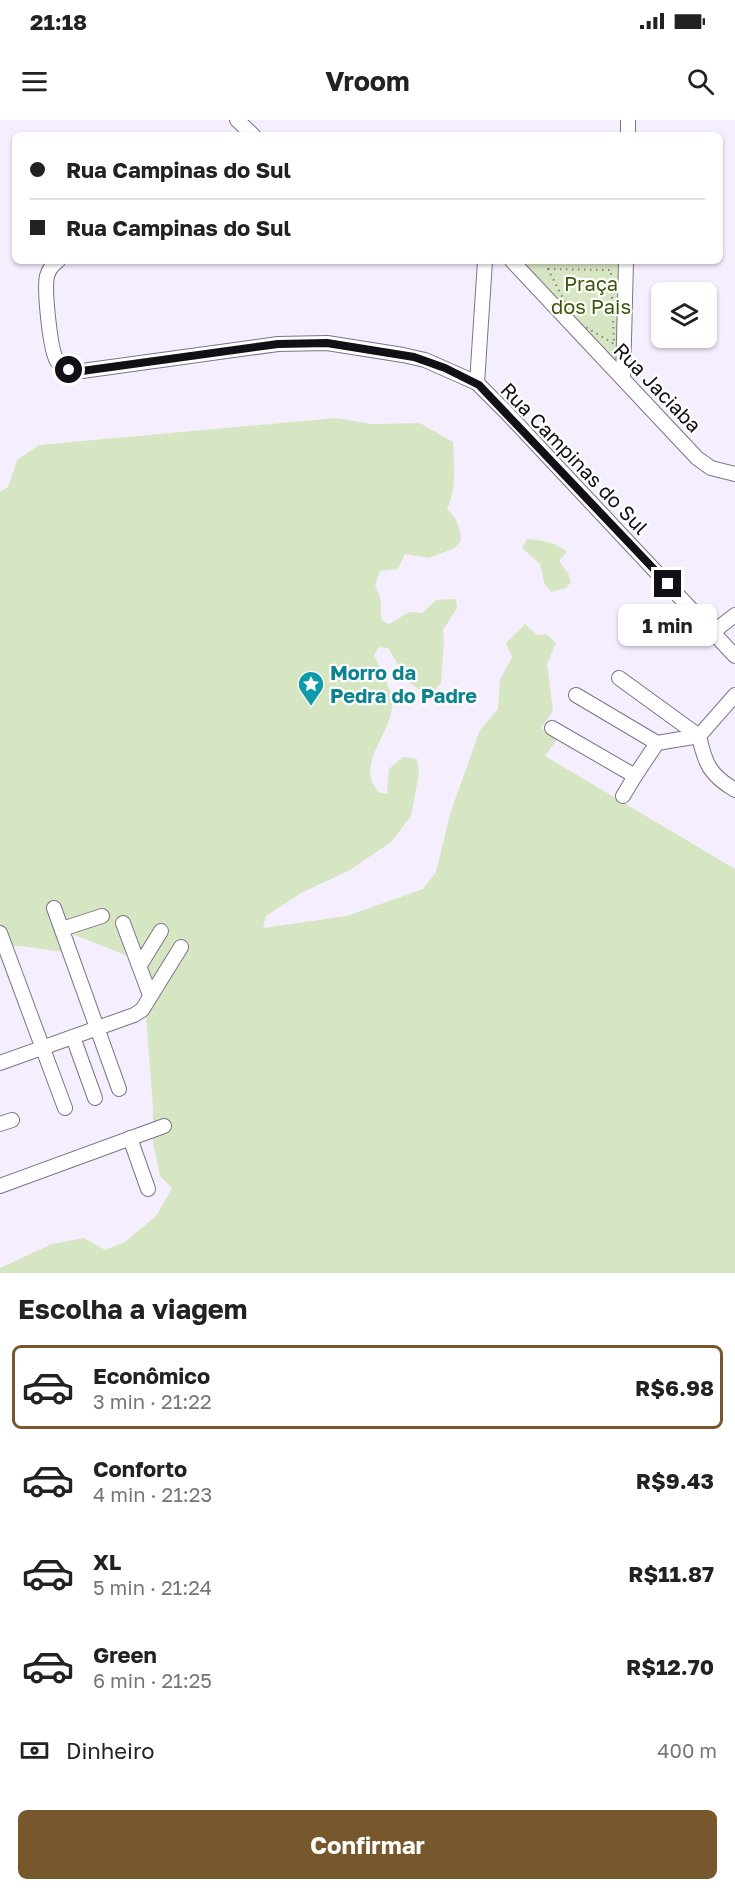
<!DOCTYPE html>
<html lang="pt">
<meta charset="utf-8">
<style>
body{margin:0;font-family:"Golos Text",sans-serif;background:#f2f2f2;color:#222;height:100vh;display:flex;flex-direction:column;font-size:22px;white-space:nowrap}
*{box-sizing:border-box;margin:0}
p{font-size:20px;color:#767676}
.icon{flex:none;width:33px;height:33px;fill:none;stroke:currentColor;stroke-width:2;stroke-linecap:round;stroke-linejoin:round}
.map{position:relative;height:1153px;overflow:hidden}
.side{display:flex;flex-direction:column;background:#fff;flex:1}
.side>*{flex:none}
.hud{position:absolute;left:12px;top:12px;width:711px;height:132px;border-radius:9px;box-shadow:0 2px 4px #0004;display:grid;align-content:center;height:132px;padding:0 18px;background:#fff}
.fabs{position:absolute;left:651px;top:162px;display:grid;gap:12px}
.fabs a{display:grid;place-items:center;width:66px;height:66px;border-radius:9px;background:#fff;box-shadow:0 2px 4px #0004;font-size:30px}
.end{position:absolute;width:27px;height:27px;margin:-14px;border:8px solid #120f16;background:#fff;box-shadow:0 0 0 3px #fff}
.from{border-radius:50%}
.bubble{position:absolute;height:42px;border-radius:9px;background:#fff;box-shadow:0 2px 4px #0004;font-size:20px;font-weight:700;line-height:42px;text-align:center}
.hud b{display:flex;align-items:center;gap:21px;height:57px;font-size:22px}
.hud b+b{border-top:2px solid #e0e0e0}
.hud i{width:15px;height:15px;background:#222}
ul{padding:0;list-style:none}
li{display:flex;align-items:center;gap:18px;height:84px;margin:0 12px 9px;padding:0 6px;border:3px solid transparent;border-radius:9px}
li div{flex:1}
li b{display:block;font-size:22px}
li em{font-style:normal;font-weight:700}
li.on{border-color:#76582c}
li>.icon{width:54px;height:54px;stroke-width:1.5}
h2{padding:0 18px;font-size:27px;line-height:72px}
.pay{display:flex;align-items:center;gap:15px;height:66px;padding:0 18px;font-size:22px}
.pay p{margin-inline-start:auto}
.action{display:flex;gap:12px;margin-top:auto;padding:12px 18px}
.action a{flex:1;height:69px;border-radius:9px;background:#76582c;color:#fff;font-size:24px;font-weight:700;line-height:69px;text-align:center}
.status{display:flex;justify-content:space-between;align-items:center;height:42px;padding:0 30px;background:#fff;direction:ltr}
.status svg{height:16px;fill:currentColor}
header{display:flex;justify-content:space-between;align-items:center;height:78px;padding:0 18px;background:#fff;font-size:27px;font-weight:700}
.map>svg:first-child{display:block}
.green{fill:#d7e6c2}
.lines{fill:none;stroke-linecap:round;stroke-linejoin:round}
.minor-casing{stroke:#7c7487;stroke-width:16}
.path{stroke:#847f8b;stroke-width:2;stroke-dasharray:1.5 4.5;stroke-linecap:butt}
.minor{stroke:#fff;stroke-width:14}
.route{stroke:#120f16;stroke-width:8}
.labels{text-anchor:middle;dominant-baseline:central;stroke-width:4.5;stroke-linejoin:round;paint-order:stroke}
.park-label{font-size:20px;fill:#3f550c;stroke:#fff}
.street-label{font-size:20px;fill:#120f16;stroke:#fff}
.culture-label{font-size:20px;font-weight:bold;fill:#0d838f;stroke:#fff;text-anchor:start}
</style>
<div class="status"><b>21:18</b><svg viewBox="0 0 49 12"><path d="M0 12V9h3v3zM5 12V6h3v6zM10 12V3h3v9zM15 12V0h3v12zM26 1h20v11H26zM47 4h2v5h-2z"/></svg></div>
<header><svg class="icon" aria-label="menu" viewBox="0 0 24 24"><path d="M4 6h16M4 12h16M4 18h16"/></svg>Vroom<svg class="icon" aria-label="search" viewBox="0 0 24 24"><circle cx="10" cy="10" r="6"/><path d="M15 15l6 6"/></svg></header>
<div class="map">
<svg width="735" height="1153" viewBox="0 0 735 1153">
<rect width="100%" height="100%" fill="#f5eeff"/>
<g class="green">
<path d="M511 141H624V258Z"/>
<path d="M336 298 372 304 420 303 453 322C454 345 457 368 447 389 457 398 460 407 461 420L455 428 429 438 405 434 398 449 380 451 375 465 381 480V500L389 504 409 492 422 493 436 480 456 479 457 488 443 510 444 521 441 563 430 577 404 559 401 549 388 528 379 527 374 535C381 550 393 570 392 588 390 610 365 638 371 659 372 663 376 668 378 672L387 674 389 649 403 637 417 639 419 653 411 696 391 722 350 750 301 773 266 796 263 808 347 796 423 769 436 752 450 694 480 610 498 589 500 560 512 537 506 523 525 504 537 515 546 514 556 523 547 544 553 591 541 608 558 618 545 636 735 749V1153H0V1148L52 1124 84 1118 105 1130 125 1122 157 1095 172 1068 160 1056 153 1023V987L145 883V843L70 813 63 832 20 826 0 828V372L8 367 17 340 39 325Z"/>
<path d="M527 419C542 420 555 422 567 432L559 441 568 453 571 462 566 468 551 472 545 465 540 444 522 428Z"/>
</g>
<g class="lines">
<g class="minor-casing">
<g id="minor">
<path d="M237 0 253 15"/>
<path d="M628 15V0"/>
<path d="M58 141C52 145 49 149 47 156 44 169 50 230 57 241 63 249 73 252 82 251L278 224 327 223 403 235 425 240 477 263 506 292 735 536"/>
<path d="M512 141 697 338 711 348 735 354"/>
<path d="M623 259 626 141"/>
<path d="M477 263 485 141"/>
<path d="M713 512 735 495"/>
<path d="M619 558 699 616C705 644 710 655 735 670"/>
<path d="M576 575 657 623 699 616 735 575"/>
<path d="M552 608 635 656"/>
<path d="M623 676 635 656 657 623"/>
<path d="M54 788 119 969"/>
<path d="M123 803 150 875"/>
<path d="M62 809 102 796"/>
<path d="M0 813 65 988"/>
<path d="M140 845 161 811"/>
<path d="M73 917 95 978"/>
<path d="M0 943 134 895 142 890 181 827"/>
<path d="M0 1004 12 1000"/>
<path d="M130 1018 148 1069"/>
<path d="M0 1066 164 1006"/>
</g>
</g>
<path class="path" d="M548 149 611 150 614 224 574 200Z"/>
<use href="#minor" class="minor"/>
</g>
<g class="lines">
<path class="route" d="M69 250 82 251 278 224 327 223 414 237 445 248 479 265 668 464"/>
</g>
<defs>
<g id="sight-pin" transform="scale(1.35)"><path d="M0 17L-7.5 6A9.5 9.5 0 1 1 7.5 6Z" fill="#0f9aa8" stroke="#fff"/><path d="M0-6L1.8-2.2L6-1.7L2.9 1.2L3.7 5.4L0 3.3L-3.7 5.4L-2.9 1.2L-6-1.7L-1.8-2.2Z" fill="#fff"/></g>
</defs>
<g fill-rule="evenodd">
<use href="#sight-pin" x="311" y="564"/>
</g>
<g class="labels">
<g class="park-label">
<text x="591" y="163">Praça<tspan x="591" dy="23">dos Pais</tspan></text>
</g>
<g class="street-label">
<text transform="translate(658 267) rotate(46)">Rua Jaciaba</text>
<text transform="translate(575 338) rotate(46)">Rua Campinas do Sul</text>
</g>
<g class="culture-label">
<text x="330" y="552">Morro da<tspan x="330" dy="23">Pedra do Padre</tspan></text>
</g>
</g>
</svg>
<div class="fabs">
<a><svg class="icon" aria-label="layers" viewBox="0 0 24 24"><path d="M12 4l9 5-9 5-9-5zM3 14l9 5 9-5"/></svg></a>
</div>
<i class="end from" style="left:69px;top:250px"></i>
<i class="end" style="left:668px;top:464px"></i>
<div class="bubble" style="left:618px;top:484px;width:99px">1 min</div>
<div class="hud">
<b><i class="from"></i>Rua Campinas do Sul</b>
<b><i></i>Rua Campinas do Sul</b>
</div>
</div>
<section class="side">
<h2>Escolha a viagem</h2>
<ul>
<li class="on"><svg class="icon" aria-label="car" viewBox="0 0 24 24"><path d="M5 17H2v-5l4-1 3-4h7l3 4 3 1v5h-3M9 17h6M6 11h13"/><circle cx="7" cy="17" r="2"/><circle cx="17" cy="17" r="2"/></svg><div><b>Econômico</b><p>3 min · 21:22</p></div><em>R$6.98</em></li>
<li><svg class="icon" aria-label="car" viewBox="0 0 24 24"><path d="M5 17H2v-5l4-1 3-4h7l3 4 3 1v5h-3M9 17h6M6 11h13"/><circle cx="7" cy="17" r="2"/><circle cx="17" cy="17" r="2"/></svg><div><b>Conforto</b><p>4 min · 21:23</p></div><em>R$9.43</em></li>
<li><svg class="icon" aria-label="car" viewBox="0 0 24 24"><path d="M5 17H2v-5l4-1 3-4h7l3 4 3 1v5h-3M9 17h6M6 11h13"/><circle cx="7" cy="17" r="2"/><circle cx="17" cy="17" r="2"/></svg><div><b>XL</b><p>5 min · 21:24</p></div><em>R$11.87</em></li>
<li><svg class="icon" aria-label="car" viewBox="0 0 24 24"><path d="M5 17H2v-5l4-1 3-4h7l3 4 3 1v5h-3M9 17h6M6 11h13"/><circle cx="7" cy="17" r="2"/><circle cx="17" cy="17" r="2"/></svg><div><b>Green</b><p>6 min · 21:25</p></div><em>R$12.70</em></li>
</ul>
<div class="pay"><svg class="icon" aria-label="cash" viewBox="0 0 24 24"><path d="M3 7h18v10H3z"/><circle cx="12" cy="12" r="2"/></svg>Dinheiro<p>400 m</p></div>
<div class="action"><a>Confirmar</a></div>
</section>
